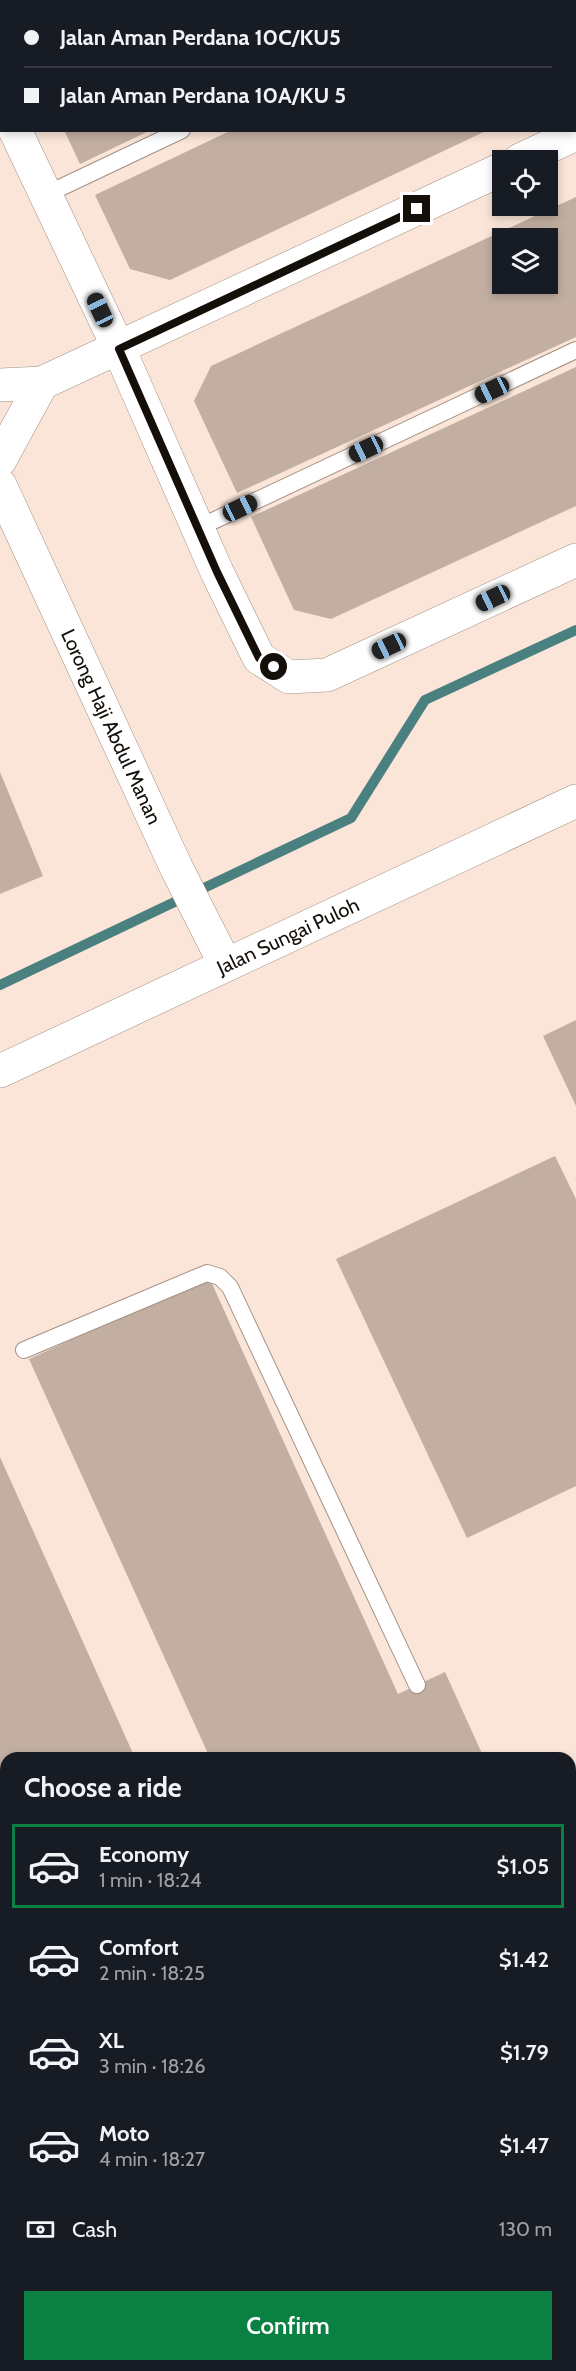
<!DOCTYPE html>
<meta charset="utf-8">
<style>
body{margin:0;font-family:Cabin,sans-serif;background:#242831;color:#f1f3f6;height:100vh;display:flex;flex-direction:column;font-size:22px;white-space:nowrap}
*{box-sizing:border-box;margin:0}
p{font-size:20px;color:#9ea1a6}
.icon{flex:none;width:33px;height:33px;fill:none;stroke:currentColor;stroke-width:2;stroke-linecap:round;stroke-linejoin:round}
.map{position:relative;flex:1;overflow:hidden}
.panel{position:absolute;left:0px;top:1752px;width:576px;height:620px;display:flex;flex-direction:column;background:#171b24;border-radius:18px 18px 0 0;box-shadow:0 3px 9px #0003}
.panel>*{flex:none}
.banner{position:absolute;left:0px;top:0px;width:576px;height:132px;box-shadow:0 3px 9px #0003;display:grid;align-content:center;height:132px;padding:0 24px;background:#171b24}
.fabs{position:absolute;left:492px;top:150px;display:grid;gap:12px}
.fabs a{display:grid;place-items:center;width:66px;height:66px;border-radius:0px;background:#171b24;box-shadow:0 3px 9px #0003;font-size:30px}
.end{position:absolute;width:27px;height:27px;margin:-14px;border:8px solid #150f0a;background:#fff;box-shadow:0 0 0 3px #fff}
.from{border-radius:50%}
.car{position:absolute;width:18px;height:36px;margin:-18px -9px;border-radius:8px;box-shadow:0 0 4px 2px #0007;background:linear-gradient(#222 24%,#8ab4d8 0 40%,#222 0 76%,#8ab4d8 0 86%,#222 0)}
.banner b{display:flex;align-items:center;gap:21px;height:57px;font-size:22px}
.banner b+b{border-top:2px solid #363941}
.banner i{width:15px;height:15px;background:#f1f3f6}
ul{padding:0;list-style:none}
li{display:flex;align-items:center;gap:18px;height:84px;margin:0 12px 9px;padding:0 12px;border:3px solid transparent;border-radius:0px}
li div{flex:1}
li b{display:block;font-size:22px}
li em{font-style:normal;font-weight:600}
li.current{border-color:#0b8043}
li>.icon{width:54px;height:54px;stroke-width:1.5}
h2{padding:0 24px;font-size:27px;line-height:72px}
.pay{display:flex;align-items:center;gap:15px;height:66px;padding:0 24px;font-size:22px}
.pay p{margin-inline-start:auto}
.primary-button{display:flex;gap:12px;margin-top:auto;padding:12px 24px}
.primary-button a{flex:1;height:69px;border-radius:0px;background:#0b8043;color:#fff;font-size:24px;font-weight:600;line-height:69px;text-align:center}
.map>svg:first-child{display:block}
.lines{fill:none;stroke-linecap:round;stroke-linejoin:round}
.stream{stroke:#4a8180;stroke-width:10}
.building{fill:#c2afa2;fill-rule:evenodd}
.service-casing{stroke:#a29083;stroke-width:18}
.minor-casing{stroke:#a29083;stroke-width:34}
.tertiary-casing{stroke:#a29083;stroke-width:34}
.service{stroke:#fff;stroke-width:16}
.minor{stroke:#fff;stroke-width:33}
.tertiary{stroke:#fff;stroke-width:33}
.route{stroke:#150f0a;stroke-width:8}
.labels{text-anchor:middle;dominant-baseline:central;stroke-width:4.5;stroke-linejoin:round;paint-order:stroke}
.street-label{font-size:20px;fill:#150f0a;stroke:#fdf5f0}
</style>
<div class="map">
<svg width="576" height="2371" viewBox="0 0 576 2371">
<rect width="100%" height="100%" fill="#fae5d8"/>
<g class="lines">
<path class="stream" d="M0 985 351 818 425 700 576 630"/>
</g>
<g class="building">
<path d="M64 130H151L80 164Z"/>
<path d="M232 130H488L170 280 130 269 95 195Z"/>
<path d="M576 197V337L237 493 194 401 211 366ZM502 238H548V284H502Z"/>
<path d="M576 367V506L331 619 294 610 251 517Z"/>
<path d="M0 772 43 876 0 894Z"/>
<path d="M576 1020V1106L543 1036Z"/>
<path d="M555 1156 576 1199V1486L467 1538 336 1259Z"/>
<path d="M209 1277 398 1694 445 1672 484 1758H210L29 1359Z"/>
<path d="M0 1457 135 1758H6V1816L0 1803Z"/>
<path d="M0 1941 6 1953V2173L0 2176Z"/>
<path d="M570 2074 576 2087V2371H488L485 2366H570Z"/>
<path d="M0 2190 6 2202V2366H400L403 2371H0Z"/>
</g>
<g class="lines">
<g class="service-casing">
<g id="service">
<path d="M556 0V2"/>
<path d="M457 2 461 0"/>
<path d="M574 40 576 43"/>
<path d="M45 195 182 130"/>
<path d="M198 528 576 350"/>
<path d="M24 1350 207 1273 220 1277 230 1287 417 1685"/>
<path d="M570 2025 576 2039"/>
</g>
</g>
<g class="minor-casing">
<g id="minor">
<path d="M61 2 65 0"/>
<path d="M0 30 2 29"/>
<path d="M0 98 2 101"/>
<path d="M15 130 119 349 217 572 259 658 289 677 327 675 576 560"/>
<path d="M520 160 576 134"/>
<path d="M0 385 42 383 502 169"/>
<path d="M0 460 42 383"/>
</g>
</g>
<g class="tertiary-casing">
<g id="tertiary">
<path id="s1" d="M0 485 176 867 225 964"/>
<path id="s2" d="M0 1071 576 801"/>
</g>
</g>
<use href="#service" class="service"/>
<use href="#minor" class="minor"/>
<use href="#tertiary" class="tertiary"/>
</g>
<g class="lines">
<path class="route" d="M274 667 259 658 217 572 119 349 417 209"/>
</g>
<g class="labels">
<g class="street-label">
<text stroke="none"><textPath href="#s1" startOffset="266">Lorong Haji Abdul Manan</textPath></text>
<text stroke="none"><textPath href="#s2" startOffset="318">Jalan Sungai Puloh</textPath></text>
</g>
</g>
</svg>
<div class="fabs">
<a><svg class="icon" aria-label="locate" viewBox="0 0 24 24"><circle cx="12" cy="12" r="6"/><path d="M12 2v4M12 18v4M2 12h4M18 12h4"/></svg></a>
<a><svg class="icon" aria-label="layers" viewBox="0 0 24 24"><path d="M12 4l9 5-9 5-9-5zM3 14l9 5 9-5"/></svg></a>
</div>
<i class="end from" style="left:274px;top:667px"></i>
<i class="end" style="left:417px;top:209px"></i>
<i class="car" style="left:100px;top:310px;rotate:335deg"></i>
<i class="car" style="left:492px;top:390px;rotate:245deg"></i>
<i class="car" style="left:366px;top:449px;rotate:245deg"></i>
<i class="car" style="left:240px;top:508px;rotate:65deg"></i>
<i class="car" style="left:493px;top:598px;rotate:245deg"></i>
<i class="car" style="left:389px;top:646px;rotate:245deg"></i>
<div class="banner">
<b><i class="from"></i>Jalan Aman Perdana 10C/KU5</b>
<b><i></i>Jalan Aman Perdana 10A/KU 5</b>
</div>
<section class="panel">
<h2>Choose a ride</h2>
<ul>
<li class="current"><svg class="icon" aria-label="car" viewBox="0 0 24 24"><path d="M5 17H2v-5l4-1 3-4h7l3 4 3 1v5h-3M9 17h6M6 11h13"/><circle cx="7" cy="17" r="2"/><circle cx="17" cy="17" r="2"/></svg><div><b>Economy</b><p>1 min · 18:24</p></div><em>$1.05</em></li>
<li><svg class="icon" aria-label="car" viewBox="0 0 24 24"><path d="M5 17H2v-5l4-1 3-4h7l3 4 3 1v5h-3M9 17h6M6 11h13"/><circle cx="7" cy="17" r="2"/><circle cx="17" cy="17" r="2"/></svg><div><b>Comfort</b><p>2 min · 18:25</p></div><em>$1.42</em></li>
<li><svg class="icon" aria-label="car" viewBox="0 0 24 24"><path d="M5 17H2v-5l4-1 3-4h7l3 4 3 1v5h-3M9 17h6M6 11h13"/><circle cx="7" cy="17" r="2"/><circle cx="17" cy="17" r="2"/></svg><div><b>XL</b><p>3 min · 18:26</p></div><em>$1.79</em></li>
<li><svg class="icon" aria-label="car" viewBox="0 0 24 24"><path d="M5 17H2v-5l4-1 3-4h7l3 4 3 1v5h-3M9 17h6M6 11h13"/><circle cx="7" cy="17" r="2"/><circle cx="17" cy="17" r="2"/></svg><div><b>Moto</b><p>4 min · 18:27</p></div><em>$1.47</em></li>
</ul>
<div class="pay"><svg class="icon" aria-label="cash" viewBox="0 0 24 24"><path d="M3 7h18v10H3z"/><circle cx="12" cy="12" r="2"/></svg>Cash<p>130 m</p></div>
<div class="primary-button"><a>Confirm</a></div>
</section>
</div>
